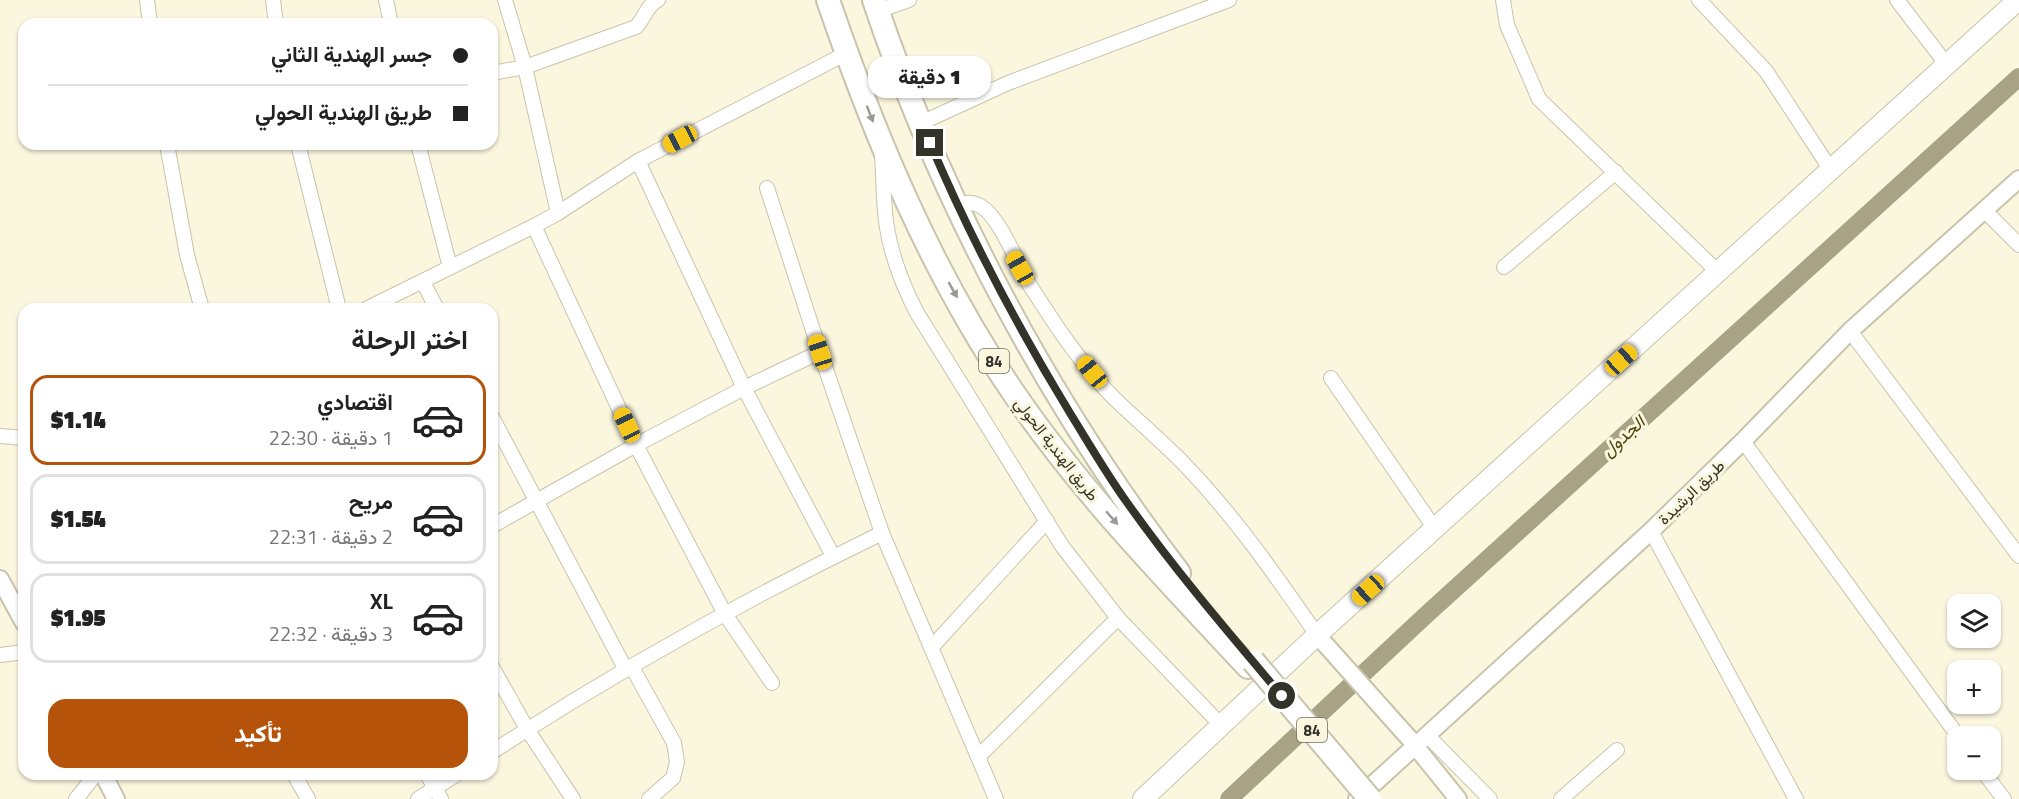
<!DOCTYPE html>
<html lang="ar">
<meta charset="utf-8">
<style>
body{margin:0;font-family:"Titillium Web",Vazirmatn,sans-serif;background:#f2f2f2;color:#222;direction:rtl;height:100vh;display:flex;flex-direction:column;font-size:22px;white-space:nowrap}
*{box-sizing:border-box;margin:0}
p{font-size:20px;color:#767676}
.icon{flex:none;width:33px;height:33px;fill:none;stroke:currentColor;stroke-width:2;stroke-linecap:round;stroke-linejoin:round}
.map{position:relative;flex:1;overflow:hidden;direction:ltr}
.details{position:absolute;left:18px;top:303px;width:480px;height:477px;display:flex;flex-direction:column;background:#fff;border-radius:18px;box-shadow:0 2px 4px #0004;direction:rtl}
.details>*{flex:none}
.top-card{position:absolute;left:18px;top:18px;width:480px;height:132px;border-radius:18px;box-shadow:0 2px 4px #0004;direction:rtl;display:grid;align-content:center;height:132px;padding:0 30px;background:#fff}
.fabs{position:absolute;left:1947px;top:594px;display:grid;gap:12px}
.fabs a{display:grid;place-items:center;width:54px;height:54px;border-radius:12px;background:#fff;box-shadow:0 2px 4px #0004;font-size:30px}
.end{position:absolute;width:27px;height:27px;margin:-14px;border:8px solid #343329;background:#fff;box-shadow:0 0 0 3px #fff}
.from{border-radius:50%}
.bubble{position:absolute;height:42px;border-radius:18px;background:#fff;box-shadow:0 2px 4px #0004;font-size:20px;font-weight:800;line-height:42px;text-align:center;direction:rtl}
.car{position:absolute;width:18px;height:36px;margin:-18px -9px;border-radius:8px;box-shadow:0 0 4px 2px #0007;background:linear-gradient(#f5c518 24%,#345 0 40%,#f5c518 0 76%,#345 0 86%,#f5c518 0)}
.top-card b{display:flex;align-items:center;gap:21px;height:57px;font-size:22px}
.top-card b+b{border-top:2px solid #e0e0e0}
.top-card i{width:15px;height:15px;background:#222}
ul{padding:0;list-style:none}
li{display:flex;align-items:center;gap:18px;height:90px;margin:0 12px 9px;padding:0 18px;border:3px solid #e0e0e0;border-radius:18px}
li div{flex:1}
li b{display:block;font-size:22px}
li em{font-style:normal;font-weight:800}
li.current{border-color:#b45309}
li>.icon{width:54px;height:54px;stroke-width:1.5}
h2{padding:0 30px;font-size:27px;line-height:72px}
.primary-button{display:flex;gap:12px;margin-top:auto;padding:12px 30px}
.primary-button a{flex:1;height:69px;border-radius:18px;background:#b45309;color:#fff;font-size:24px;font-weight:800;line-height:69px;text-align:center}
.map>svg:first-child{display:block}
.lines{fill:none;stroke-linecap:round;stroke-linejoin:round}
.canal{stroke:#a8a385;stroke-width:18}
.minor-casing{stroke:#c8c4ac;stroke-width:16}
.tertiary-casing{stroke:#c8c4ac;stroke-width:20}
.secondary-casing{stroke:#c8c4ac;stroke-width:22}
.trunk-casing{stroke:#c8c4ac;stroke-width:26}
.minor{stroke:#fff;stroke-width:14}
.tertiary{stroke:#fff;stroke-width:16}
.secondary{stroke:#fff;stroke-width:20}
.trunk{stroke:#fff;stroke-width:22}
.trunk-bridge-casing{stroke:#c8c4ac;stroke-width:26;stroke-linecap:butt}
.trunk-bridge{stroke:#fff;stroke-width:22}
.oneway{fill:#9a9994}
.route{stroke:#343329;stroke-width:8}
.labels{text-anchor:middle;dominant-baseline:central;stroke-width:6;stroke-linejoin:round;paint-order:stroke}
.shield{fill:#fbf6de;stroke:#706e5f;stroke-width:1.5}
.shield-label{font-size:15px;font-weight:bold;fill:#343329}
.street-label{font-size:16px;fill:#343329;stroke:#fbf6de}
.water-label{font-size:18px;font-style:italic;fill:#504610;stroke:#fbf6de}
</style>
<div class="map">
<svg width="2019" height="799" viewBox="0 0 2019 799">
<rect width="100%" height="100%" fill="#fbf6de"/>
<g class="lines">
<path class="canal" d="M1229 799 1426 615 2019 77"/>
<g class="minor-casing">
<g id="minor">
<path d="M147 0 150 24"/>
<path d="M273 0 276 24"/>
<path d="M386 0 391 24"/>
<path d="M505 0 525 67 558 213"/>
<path d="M1503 0 1507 25 1539 99 1718 272"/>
<path d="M1699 0 1766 71 1831 170"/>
<path d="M1897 0 1947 65"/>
<path d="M878 11 909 0"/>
<path d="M492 73 525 67 636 27C644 19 647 5 658 0"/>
<path d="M921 123 1008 83 1229 0"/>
<path d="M167 144 187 255 202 309"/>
<path d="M298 144 339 309"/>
<path d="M418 144 450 267"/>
<path d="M882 157C884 181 883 205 887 228 892 258 903 286 917 313L1062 546 1118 618 1221 725"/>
<path d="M638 161 744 388 833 556"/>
<path d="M767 188 820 352 882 533 996 799"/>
<path d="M956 205C965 202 975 202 982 207 1000 218 1018 265 1029 284 1040 301 1051 318 1062 334 1078 356 1096 381 1117 401 1140 423 1164 443 1186 466 1236 518 1276 576 1317 635"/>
<path d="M1985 211 2019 245"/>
<path d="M534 226 636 445 725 614 772 683"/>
<path d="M1504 267 1616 172"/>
<path d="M423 282 437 309"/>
<path d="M366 309 534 226 558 213 638 161 847 53"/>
<path d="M1850 331 2019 556"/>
<path d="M1331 378 1435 529"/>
<path d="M492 417 626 670"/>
<path d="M0 436 24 438"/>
<path d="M1743 441 1958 736"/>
<path d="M492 526 636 445 744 388 820 352"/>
<path d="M1651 531 1796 799"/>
<path d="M931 648 1047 521"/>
<path d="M0 655 24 652"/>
<path d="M492 667 527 729 573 799"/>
<path d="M632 667 674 743 677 762 673 778 649 799"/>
<path d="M1428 736 1490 799"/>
<path d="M492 752C617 671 748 598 882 533"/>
<path d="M978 757 1118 618"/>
<path d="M1982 770 2004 799"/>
<path d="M294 774 308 799"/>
<path d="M427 774 441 799"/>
<path d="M76 799 96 774"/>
<path d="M418 799 457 774"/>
<path d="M1561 799 1617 750"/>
</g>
</g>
<g class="tertiary-casing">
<g id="tertiary">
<path d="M0 579 24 623"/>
<path d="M1317 635 1416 746"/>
<path d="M1416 747 1458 799"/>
<path d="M103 774 116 799"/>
<path d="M1357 799 1651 531 1743 441 1850 331 2019 179"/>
</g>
</g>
<g class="secondary-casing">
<path id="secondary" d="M1143 799 1317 635 2018 0"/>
</g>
<g class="trunk-casing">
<g id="trunk">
<path d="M828 0C875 137 931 272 1013 392 1081 492 1166 579 1248 667"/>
<path d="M874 0C942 203 1049 403 1179 573"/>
</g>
</g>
<use href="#minor" class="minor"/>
<use href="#tertiary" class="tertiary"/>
<use href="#secondary" class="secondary"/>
<use href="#trunk" class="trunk"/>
<g class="trunk-bridge-casing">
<path id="trunk-bridge" d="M1253 661 1370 799"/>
</g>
<use href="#trunk-bridge" class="trunk-bridge"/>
</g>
<defs><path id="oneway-solid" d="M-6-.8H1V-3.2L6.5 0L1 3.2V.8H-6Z" transform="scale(1.5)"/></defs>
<g class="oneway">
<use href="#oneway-solid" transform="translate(870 114) rotate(69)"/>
<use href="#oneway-solid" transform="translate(953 290) rotate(61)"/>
<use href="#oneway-solid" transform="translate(1112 518) rotate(49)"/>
</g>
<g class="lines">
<path class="route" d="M930 143C970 237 1017 326 1070 413 1088 442 1106 473 1126 501 1174 569 1228 632 1282 696"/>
</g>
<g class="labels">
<g class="shield">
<rect x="979" y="349" width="30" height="24" rx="4.5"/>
<rect x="1297" y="718" width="30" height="24" rx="4.5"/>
</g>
<g class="shield-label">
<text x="994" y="361">84</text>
<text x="1312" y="730">84</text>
</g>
<g class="street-label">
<text transform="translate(1057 449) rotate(52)">طريق الهندية الحولي</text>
<text transform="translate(1691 492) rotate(-44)">طريق الرشيدة</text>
</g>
<g class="water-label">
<text transform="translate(1623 436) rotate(-42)">الجدول</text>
</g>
</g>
</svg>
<div class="fabs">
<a><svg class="icon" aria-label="layers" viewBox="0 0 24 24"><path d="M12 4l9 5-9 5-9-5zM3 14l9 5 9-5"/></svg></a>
<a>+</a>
<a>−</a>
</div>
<i class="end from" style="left:1282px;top:696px"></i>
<i class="end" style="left:930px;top:143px"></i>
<div class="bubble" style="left:868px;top:56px;width:123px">1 دقيقة</div>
<i class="car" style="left:680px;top:139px;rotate:242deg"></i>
<i class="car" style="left:1020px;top:268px;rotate:331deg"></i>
<i class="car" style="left:820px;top:352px;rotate:342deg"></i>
<i class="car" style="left:1621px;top:360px;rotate:48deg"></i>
<i class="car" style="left:1092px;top:372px;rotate:321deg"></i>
<i class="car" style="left:627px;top:425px;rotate:335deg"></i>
<i class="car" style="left:1368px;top:590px;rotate:228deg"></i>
<div class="top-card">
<b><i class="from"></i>جسر الهندية الثاني</b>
<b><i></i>طريق الهندية الحولي</b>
</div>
<section class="details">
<h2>اختر الرحلة</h2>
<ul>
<li class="current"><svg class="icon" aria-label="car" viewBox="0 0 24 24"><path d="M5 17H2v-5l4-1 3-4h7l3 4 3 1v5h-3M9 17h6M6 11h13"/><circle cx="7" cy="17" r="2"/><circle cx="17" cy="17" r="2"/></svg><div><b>اقتصادي</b><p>1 دقيقة · 22:30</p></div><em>$1.14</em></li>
<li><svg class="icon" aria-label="car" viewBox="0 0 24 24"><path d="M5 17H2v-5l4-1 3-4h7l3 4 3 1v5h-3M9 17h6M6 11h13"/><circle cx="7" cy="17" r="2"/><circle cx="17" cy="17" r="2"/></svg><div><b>مريح</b><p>2 دقيقة · 22:31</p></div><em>$1.54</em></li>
<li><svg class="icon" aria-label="car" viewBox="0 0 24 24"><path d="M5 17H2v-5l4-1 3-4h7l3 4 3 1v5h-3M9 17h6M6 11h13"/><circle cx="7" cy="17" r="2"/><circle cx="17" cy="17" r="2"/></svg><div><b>XL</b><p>3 دقيقة · 22:32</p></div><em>$1.95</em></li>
</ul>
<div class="primary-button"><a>تأكيد</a></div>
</section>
</div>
